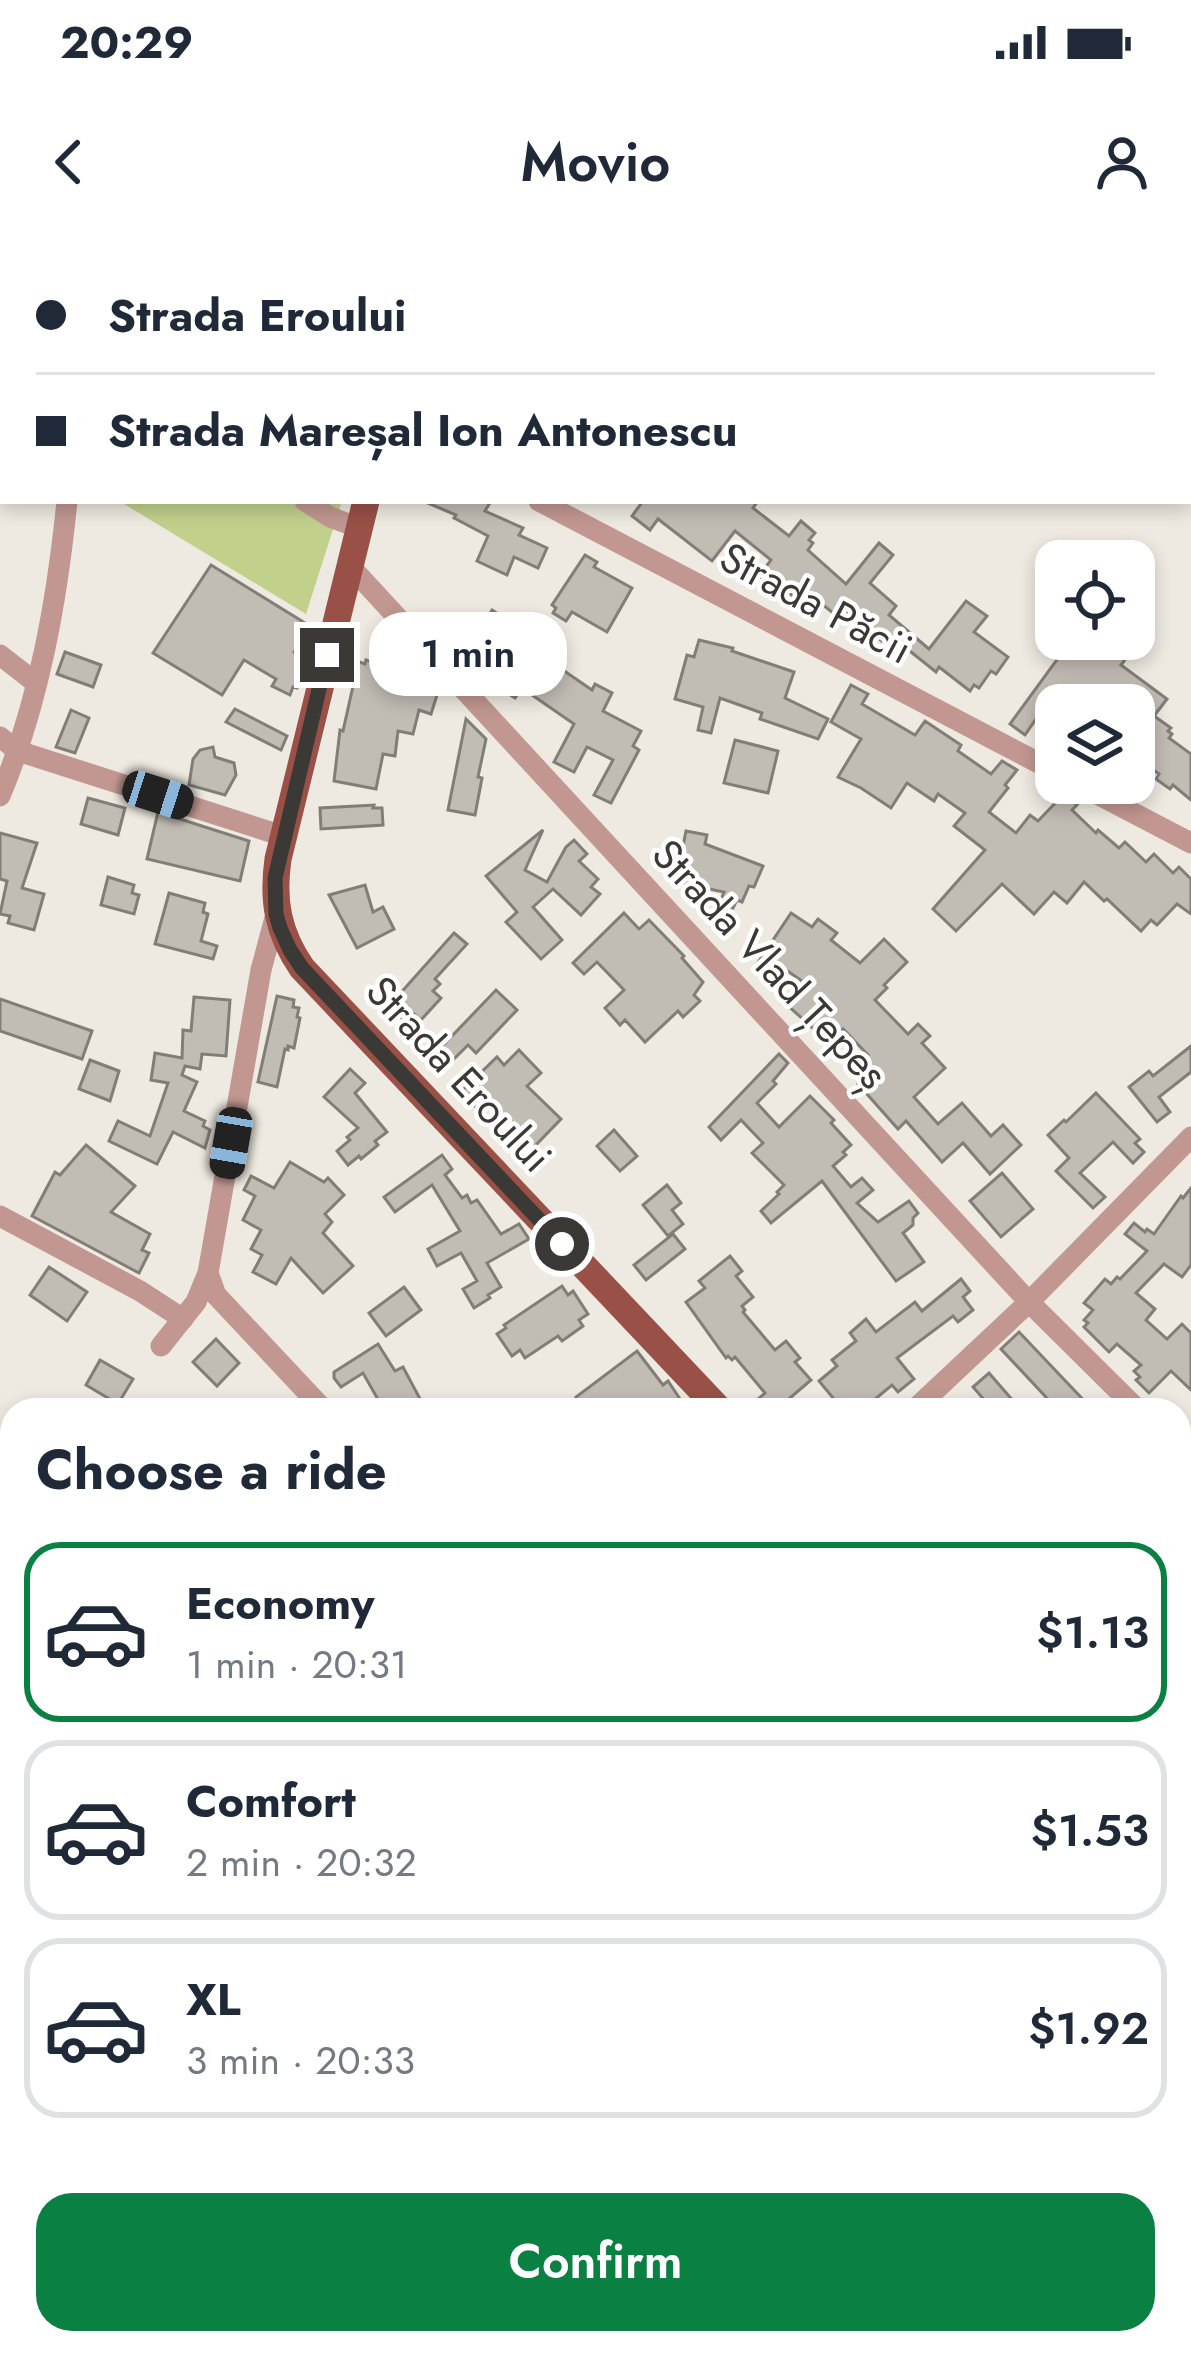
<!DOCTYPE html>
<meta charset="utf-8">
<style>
body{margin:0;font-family:Jost,sans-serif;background:#f6f6f7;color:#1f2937;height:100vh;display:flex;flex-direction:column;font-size:45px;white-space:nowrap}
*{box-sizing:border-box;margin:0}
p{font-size:39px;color:#747a83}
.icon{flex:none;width:66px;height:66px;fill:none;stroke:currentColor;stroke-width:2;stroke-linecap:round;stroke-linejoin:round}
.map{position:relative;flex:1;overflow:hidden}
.drawer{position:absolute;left:0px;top:1158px;width:1191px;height:957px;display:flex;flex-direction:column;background:#fff;border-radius:36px 36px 0 0;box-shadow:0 6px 18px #0003}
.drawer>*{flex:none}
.hud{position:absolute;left:0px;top:0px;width:1191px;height:264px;box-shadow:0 6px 18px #0003;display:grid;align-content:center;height:264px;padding:0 36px;background:#fff}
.buttons{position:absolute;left:1035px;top:300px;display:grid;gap:24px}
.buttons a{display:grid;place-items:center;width:120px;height:120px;border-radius:24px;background:#fff;box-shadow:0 6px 18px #0003;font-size:60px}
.end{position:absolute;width:54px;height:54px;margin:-27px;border:15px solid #3b3935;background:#fff;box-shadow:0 0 0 6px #fff}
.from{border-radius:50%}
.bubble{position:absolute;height:84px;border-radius:36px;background:#fff;box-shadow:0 6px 18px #0003;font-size:39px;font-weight:600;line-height:84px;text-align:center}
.car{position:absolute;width:36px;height:72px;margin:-36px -18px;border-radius:15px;box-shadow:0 0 9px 3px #0007;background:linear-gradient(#222 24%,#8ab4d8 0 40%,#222 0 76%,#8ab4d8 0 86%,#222 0)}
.hud b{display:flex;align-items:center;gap:42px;height:114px;font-size:45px}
.hud b+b{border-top:3px solid #e0e1e3}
.hud i{width:30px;height:30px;background:#1f2937}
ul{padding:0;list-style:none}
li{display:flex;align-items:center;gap:36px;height:180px;margin:0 24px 18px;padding:0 12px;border:6px solid #e0e1e3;border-radius:36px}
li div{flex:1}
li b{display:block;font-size:45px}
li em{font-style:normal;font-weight:600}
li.active{border-color:#0b8043}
li>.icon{width:108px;height:108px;stroke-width:1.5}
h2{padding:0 36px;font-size:54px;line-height:144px}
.cta{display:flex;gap:24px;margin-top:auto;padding:24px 36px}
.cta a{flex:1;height:138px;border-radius:36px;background:#0b8043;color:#fff;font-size:48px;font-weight:600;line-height:138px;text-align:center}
.status{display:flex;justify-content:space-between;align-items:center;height:84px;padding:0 60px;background:#fff;direction:ltr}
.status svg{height:33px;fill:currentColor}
header{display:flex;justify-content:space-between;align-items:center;height:156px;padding:0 36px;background:#fff;font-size:54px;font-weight:600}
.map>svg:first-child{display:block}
.green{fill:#c1d18c}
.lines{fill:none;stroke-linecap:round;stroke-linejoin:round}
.river{stroke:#53b3e5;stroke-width:33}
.building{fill:#c1bcb4;stroke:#827e77;stroke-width:3}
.path{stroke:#a29f98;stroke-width:3;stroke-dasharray:9 9;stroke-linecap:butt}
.minor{stroke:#c29791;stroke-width:21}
.major{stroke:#995147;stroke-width:27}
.route{stroke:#3b3935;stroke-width:15}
.labels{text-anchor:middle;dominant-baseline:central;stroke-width:9;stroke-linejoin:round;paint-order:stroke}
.street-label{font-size:42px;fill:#3b3935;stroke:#fff}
</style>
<div class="status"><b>20:29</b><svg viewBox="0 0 49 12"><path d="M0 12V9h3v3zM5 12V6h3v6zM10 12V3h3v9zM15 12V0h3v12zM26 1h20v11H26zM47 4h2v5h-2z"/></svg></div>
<header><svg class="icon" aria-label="back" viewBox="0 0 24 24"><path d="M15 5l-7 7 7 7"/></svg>Movio<svg class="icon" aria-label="person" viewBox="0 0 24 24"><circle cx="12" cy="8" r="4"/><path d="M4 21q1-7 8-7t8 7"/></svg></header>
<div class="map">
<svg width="1191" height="2114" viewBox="0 0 1191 2114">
<rect width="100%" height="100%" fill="#eeeae1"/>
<g class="green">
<path d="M119 261H342L306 374Z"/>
<path d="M12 1646V1915L0 1896V1668Z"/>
</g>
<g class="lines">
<g class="river">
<path d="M0 2002 12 2021"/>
<path d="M54 2103 58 2114"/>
</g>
</g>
<g class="building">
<path d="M423 261H491L485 271 523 288 519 295 547 308 538 328 514 317 507 335 477 321 488 296 454 278 456 275Z"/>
<path d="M643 261H758L753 268 789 296 801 281 815 293 809 300 813 303 808 310 846 344 879 303 893 315 870 343 896 366 889 375 929 409 966 361 987 376 974 392 1008 417 996 434 991 431 979 448 974 445 970 451 939 427 936 432 906 408 900 416 844 370 838 377 817 360 808 369 774 340 771 344 759 336 771 320 735 291 712 321 658 279 650 290 632 276Z"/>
<path d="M585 315 597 322 594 327 632 348 607 392 572 372 566 381 553 373 556 368 552 365Z"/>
<path d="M211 325 305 383 299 393 304 395 294 412 306 419 297 448 293 447 290 455 272 446 276 439 244 420 222 455 153 413Z"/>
<path d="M492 370 512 383 502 400 554 436 560 428 592 450 595 444 612 453 603 471 641 491 633 506 639 510 611 563 594 555 613 520 587 507 574 532 554 522 574 484 522 448 515 458 498 447 505 438 466 413Z"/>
<path d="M1072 399H1103L1127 417 1121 425 1167 459 1154 476 1171 488 1168 491 1172 494 1169 498 1191 514V560L1173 545 1170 549 1156 539 1159 534 1134 516V465H1056V494L1036 479 1025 495 1010 484Z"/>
<path d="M699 400 733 408 732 411 794 432 785 458 828 479 818 499 760 479 762 473 720 458 711 493 698 490 703 467 675 459 687 415 694 417Z"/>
<path d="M65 412 101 425 93 447 57 434Z"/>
<path d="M354 420 365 424 366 420 388 427 386 434 418 445 417 449 437 455 431 474 419 470 413 494 398 491 395 516 383 514 376 549 334 541 340 490 343 491 353 446 346 444Z"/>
<path d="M851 445 868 454 862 464 915 495 925 481 961 505 958 511 991 534 1002 521 1017 530 1005 545 1008 548 989 572 1016 593 1030 575 1038 581 1063 555 1077 565 1072 570 1096 593 1098 590 1119 608 1125 602 1146 622 1154 614 1173 633 1179 627 1191 639V674L1177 664 1157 685 1151 680 1141 691 1107 659 1104 661 1084 642 1067 663 1054 652 1034 674 1002 644 956 691 933 669 985 610 954 586 965 573 938 554 934 561 907 543 891 568 861 548 838 537 861 499 831 482Z"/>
<path d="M235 469 287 496 281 510 226 482Z"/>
<path d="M71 470 89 478 75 513 56 507Z"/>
<path d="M466 479 486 499 478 537 482 538 475 575 448 570Z"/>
<path d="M735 500 778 511 768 553 724 543Z"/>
<path d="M213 507 215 517 234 523 236 535 225 555 189 545 193 519 200 510Z"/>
<path d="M88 558 125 568 118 595 81 584Z"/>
<path d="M374 565 373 568H382L383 585 321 589 320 568Z"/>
<path d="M158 572 249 601 240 641 147 619Z"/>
<path d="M543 590 525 630 547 642 566 607 574 600 587 614 579 621 598 639 591 647 600 654 581 675 553 649 533 667 562 700 541 719 506 682 517 672 486 636Z"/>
<path d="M686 591 707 595 705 604 763 626 754 647 749 646 742 662 737 660 733 668 720 662 724 652 676 642Z"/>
<path d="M0 593 37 603 22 648 44 654 34 690 8 683 10 676 0 674 7 641 0 639Z"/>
<path d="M108 637 134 645 132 653 139 655 134 674 101 665Z"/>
<path d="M365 645 373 672 383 667 394 689 357 708 329 655Z"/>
<path d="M169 653 205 663 203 672 208 674 201 701 217 706 213 719 155 704Z"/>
<path d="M624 673 639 689 649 680 684 716 682 718 703 742 694 755 700 761 683 777 678 771 645 802 625 780 620 785 605 768 624 750 597 722 584 734 573 723Z"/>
<path d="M791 673 812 687 818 679 837 693 831 700 860 723 884 699 907 722 884 745 887 748 875 760 908 794 918 784 930 796 922 803 945 828 914 857 938 884 962 863 991 896 1003 885 1021 905 990 934 963 903 942 922 906 881 898 889 858 844 869 833 859 824 868 815 843 789 838 794 835 792 827 801 785 763 802 741 776 723 770 733 757 724Z"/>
<path d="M454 693 467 704 435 739 440 744 433 751 441 758 421 780 414 774 410 779 404 774 401 778 388 767Z"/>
<path d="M496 750 517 770 476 813 468 805 442 831 430 819Z"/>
<path d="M277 756 294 760 293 767 299 768 297 777 300 778 294 808 288 806V810L285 809 277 847 258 842Z"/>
<path d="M194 757 230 760 226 816 202 814 200 829 185 826 182 835 197 842 184 871 205 881 203 886 210 890 205 908 173 892 157 924 109 901 118 881 150 896 168 843 151 840 155 813 182 818 183 790 191 791Z"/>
<path d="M0 759 92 791 82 819 0 791Z"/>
<path d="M1191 806V832L1159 857 1170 872 1157 882 1129 847 1149 831 1153 836Z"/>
<path d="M519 810 541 833 527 846 561 879 532 909 487 860 477 869 464 854V849L497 817 504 825Z"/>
<path d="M779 814 788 823 773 841 776 844 757 863 779 887 810 856 834 880 831 883 851 905 843 912 846 915 833 926 851 947 862 938 873 950 857 963 878 982 909 961 918 973 913 978V985L903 993 924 1022 896 1041 822 941 771 983 761 971 779 954 777 952 784 945 752 913 763 903 741 880 721 900 709 887Z"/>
<path d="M90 820 119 831 110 861 79 849Z"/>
<path d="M350 829 365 843 355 853 387 892 375 901 378 905 361 919 359 916 348 925 337 911 350 900 347 897 358 888 324 857Z"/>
<path d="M1096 853 1140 899 1135 903 1144 912 1133 923 1113 902 1080 933 1105 957 1093 968 1056 931 1069 918 1048 895 1064 880 1066 882Z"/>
<path d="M614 890 637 916 620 931 597 906Z"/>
<path d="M86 905 135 946 111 972 150 994 142 1010 149 1013 139 1033 32 976 55 932 60 935Z"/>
<path d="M442 915 452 929 445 935 462 958 467 955 471 963 477 960 501 994 519 984 529 999 487 1023 501 1047 488 1055 490 1058 474 1068 463 1049 477 1041 461 1013 437 1026 428 1009 460 991 432 945 395 972 384 957Z"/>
<path d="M290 922 324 942 328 938 344 955 325 974 332 982 323 993 353 1026 323 1053 291 1018 276 1044 253 1032 262 1015 251 1009 261 990 243 980 255 956 244 950 251 936 274 948Z"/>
<path d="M1002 933 1033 969 1001 997 970 961Z"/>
<path d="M667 945 681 963 672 970 683 984 668 996 643 965Z"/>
<path d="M1191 948V1025L1182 1037 1164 1024 1136 1053 1155 1069 1146 1080 1167 1099 1182 1084 1191 1093V1150L1171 1131 1149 1153 1136 1140 1140 1137 1134 1131 1141 1125 1117 1104 1109 1112 1084 1087 1088 1083 1084 1080 1093 1070 1084 1063 1105 1039 1111 1044 1117 1037 1120 1039 1147 1011 1125 994 1134 983 1145 992 1147 989 1154 994 1181 956 1183 958Z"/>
<path d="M673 994 685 1009 646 1040 634 1025Z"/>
<path d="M730 1016 742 1031 736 1036 753 1057 742 1066 745 1070 743 1072 775 1110 786 1101 800 1118 795 1122 811 1140 776 1170H745L765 1153 735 1117 732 1120 728 1116 726 1118 686 1062 705 1048 699 1041Z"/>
<path d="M49 1027 87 1052 67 1081 30 1055Z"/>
<path d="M961 1039 970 1051 963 1057 973 1070 958 1082 953 1076 897 1118 914 1139 898 1152 892 1145 862 1170H849L842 1161 838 1164 819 1141 837 1126 832 1120 856 1101 850 1093 866 1079 876 1092 915 1062 922 1071Z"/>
<path d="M562 1046 568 1055 573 1051 588 1074 579 1080 583 1086 562 1101 558 1096 525 1118 520 1110 512 1116 497 1094 506 1088 504 1085Z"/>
<path d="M404 1047 421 1070 386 1096 369 1073Z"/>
<path d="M1019 1092 1093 1170H1058L1001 1109Z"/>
<path d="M216 1099 239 1123 217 1146 193 1122Z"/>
<path d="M378 1104 395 1131 403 1127 426 1170H384L363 1133 341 1147 334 1138V1132Z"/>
<path d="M637 1111 663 1145 668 1141 680 1159 662 1170H585L576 1157Z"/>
<path d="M100 1120 133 1139 118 1164 86 1145Z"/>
<path d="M989 1133 1021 1170H993L973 1147Z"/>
</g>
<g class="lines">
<path class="path" d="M0 2088 9 2075"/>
<g class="minor">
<path d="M371 0 375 3"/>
<path d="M934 0 939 3"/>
<path d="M222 3 224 0"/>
<path d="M1188 157 1191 159"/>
<path d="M305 261 330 277 359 288"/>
<path d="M539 261 1056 532"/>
<path d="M349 325 1029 1062 1138 1170"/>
<path d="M0 415 36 443"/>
<path d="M0 497 18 511 283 596"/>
<path d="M1076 543 1191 603"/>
<path d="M0 556C39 463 57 361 67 261"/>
<path d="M0 976 140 1051 183 1079"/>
<path d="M208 1033 216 1055 324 1170"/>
<path d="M161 1106 196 1062 208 1033 261 730 276 674"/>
<path d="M914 1170 1029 1062 1191 897"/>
<path d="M1179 1210 1191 1222"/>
<path d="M0 1365 12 1379"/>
<path d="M0 1485 12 1474"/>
<path d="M0 1513 12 1525"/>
<path d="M0 1552 12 1538"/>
<path d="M1179 1645 1191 1656"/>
<path d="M0 2028 12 2052"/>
<path d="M31 2103 35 2114"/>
<path d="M369 2103 375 2114"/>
<path d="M740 2103 749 2114"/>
</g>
<g class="major">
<path d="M532 3 535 0"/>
<path d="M366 261 278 619C272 661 278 693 302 728L720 1170"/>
<path d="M0 1630 12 1602"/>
<path d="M1154 2103 1163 2114"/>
</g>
</g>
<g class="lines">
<path class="route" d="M327 415 275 638 276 674 280 688 290 710 302 728 562 1004"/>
</g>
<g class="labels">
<g class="street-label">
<text transform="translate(816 363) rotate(28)">Strada Păcii</text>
<text transform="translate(770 724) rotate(47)">Strada Vlad Țepeș</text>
<text transform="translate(459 834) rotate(47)">Strada Eroului</text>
</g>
</g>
</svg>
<div class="buttons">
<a><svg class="icon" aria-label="locate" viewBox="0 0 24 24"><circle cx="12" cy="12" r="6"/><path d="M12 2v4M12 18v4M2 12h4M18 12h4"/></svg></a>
<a><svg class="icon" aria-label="layers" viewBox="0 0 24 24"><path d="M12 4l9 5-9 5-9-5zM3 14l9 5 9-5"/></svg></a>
</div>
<i class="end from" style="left:562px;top:1004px"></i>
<i class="end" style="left:327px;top:415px"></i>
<div class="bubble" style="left:369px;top:372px;width:198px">1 min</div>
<i class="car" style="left:158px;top:555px;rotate:108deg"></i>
<i class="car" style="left:231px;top:903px;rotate:190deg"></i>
<div class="hud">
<b><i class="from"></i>Strada Eroului</b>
<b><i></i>Strada Mareșal Ion Antonescu</b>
</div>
<section class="drawer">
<h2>Choose a ride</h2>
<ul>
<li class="active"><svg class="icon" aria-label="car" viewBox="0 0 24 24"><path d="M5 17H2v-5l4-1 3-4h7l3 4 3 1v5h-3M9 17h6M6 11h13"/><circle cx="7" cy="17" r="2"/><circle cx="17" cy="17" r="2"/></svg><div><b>Economy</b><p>1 min · 20:31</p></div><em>$1.13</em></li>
<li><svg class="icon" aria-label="car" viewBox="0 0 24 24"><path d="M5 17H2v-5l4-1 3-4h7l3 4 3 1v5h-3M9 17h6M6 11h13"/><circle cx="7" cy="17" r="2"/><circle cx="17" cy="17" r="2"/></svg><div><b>Comfort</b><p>2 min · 20:32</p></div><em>$1.53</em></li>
<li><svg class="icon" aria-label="car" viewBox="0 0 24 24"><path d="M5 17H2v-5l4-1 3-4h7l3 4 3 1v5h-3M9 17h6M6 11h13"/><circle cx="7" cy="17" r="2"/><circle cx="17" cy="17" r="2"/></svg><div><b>XL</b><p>3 min · 20:33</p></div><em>$1.92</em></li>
</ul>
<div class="cta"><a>Confirm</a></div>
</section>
</div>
